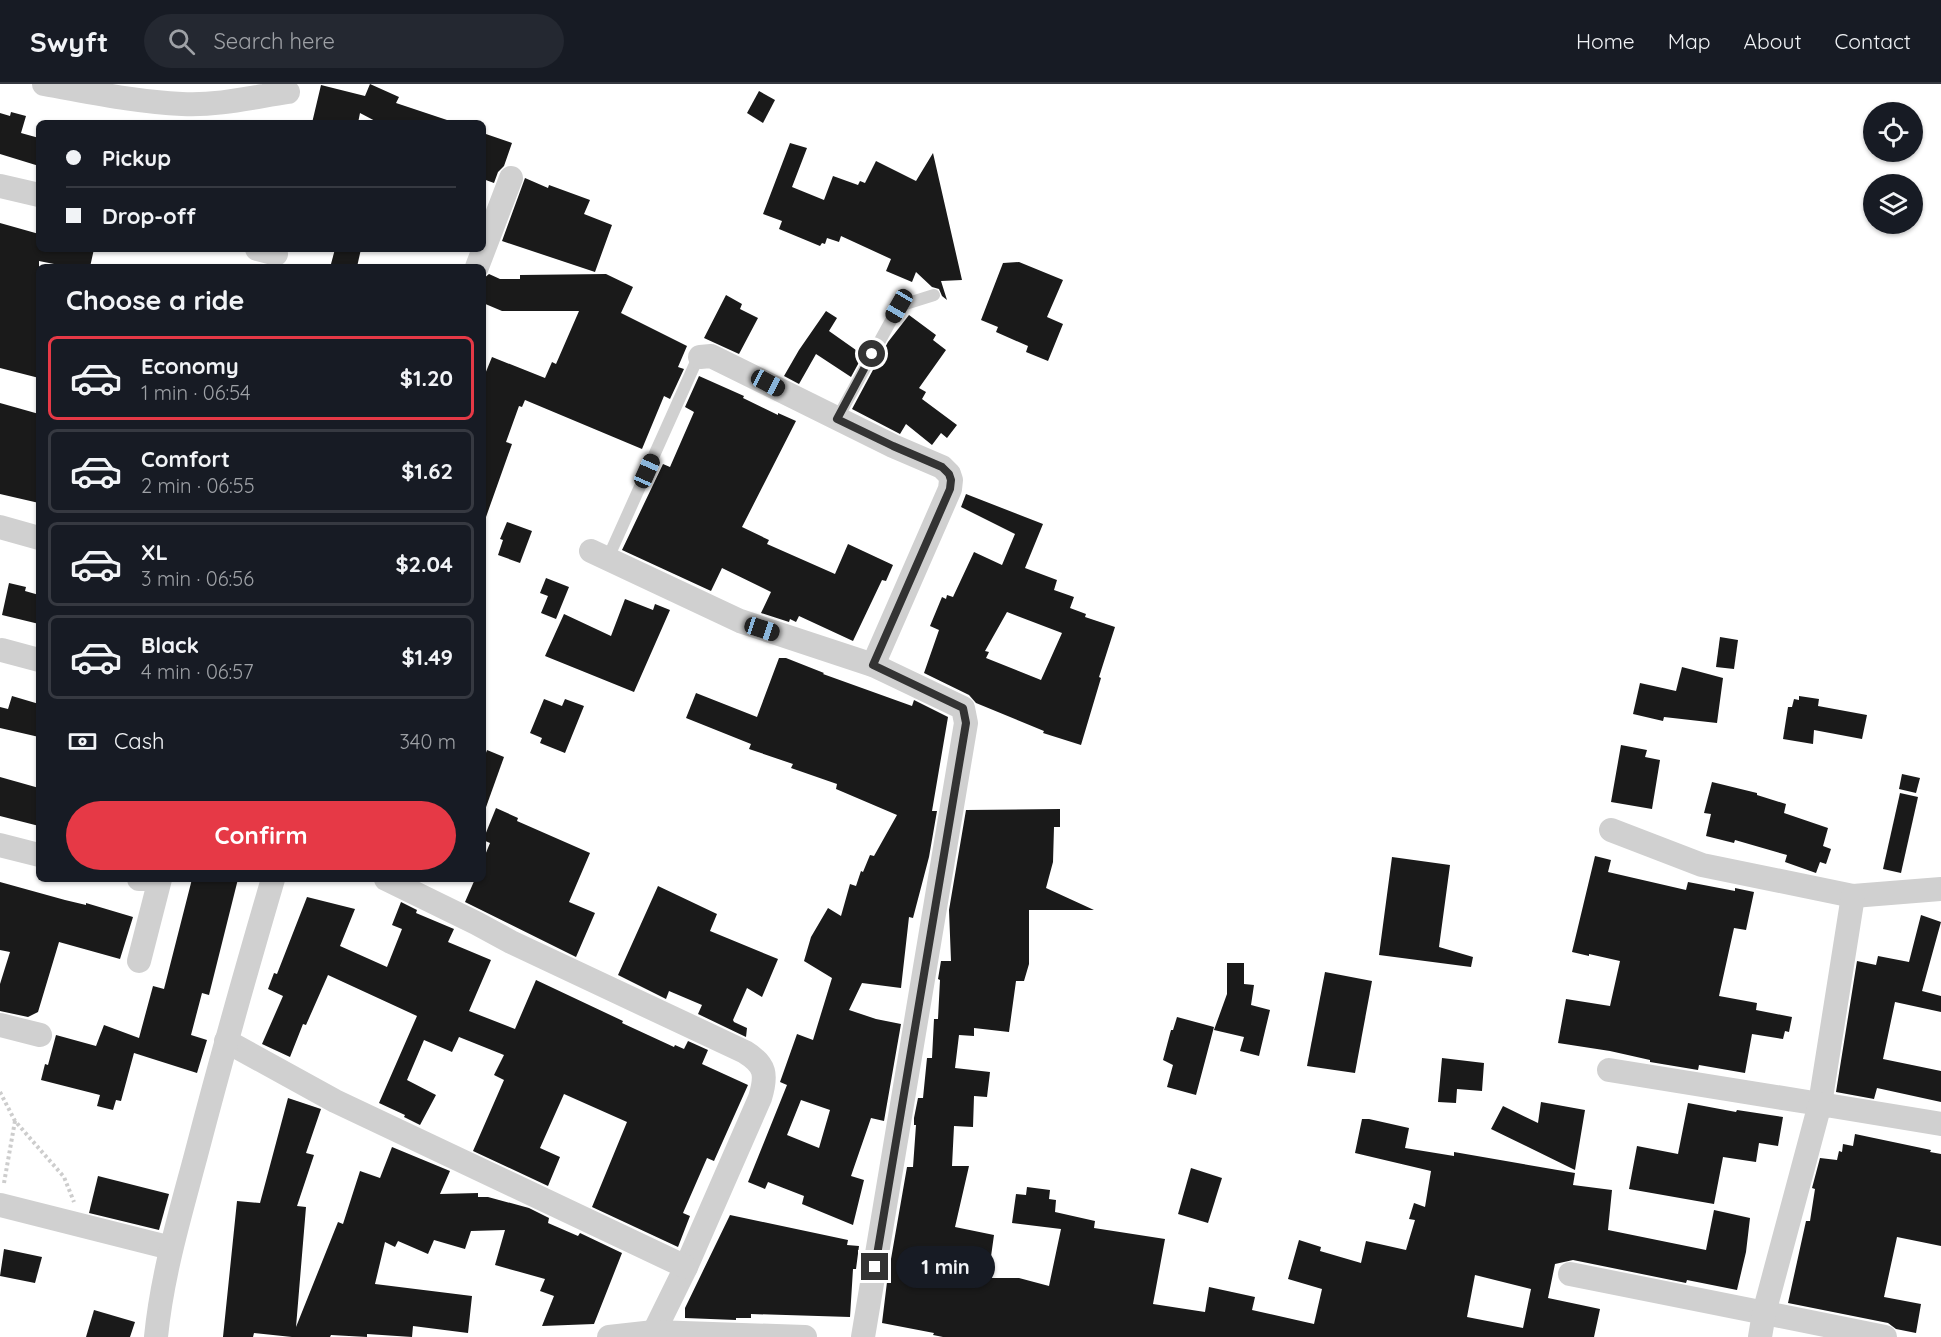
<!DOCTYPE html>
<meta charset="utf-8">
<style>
body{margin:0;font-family:Quicksand,sans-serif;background:#242831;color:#f1f3f6;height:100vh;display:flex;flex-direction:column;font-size:22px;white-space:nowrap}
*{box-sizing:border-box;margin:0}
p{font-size:20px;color:#9ea1a6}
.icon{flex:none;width:33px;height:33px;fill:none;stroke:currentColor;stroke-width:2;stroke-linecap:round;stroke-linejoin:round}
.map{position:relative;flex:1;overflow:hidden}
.details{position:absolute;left:36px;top:180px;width:450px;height:618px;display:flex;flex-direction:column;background:#171b24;border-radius:9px;box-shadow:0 2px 4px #0004}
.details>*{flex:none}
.guide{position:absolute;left:36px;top:36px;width:450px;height:132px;border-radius:9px;box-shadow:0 2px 4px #0004;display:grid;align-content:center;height:132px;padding:0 30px;background:#171b24}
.controls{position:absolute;left:1863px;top:18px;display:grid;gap:12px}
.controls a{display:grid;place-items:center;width:60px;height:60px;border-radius:50%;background:#171b24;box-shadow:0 2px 4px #0004;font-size:30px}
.end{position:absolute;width:27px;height:27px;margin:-14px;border:8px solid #333;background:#fff;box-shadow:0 0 0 3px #fff}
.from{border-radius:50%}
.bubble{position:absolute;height:42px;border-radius:21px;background:#171b24;box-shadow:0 2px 4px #0004;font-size:20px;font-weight:700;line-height:42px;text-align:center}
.car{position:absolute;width:18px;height:36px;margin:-18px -9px;border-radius:8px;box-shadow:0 0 4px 2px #0007;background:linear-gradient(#222 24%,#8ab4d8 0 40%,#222 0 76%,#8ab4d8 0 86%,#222 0)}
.guide b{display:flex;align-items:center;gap:21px;height:57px;font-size:22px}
.guide b+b{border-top:2px solid #363941}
.guide i{width:15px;height:15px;background:#f1f3f6}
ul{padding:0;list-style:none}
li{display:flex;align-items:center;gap:18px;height:84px;margin:0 12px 9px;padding:0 18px;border:3px solid #363941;border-radius:9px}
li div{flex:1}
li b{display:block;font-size:22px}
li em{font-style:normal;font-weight:700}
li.on{border-color:#e63946}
li>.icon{width:54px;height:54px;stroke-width:1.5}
h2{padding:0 30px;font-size:27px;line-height:72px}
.pay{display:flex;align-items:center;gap:15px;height:66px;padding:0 30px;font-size:22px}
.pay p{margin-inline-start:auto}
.action{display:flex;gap:12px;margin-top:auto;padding:12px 30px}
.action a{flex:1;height:69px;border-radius:36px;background:#e63946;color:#fff;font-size:24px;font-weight:700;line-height:69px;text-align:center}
header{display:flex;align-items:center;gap:36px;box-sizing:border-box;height:84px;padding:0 30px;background:#171b24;border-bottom:2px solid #363941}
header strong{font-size:28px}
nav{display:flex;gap:33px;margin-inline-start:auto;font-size:21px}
.search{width:420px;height:54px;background:#242831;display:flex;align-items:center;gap:15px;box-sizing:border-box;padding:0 21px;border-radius:33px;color:#9ea1a6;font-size:22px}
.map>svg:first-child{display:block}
.building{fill:#1a1a1a;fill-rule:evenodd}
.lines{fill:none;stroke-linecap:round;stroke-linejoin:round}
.path{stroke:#cdcdcd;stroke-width:4;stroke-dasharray:3 3;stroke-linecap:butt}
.lane{stroke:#d0d0d0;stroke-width:12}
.street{stroke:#d0d0d0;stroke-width:24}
.route{stroke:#333;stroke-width:8}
</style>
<header>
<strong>Swyft</strong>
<div class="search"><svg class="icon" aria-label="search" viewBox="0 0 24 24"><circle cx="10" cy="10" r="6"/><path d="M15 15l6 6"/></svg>Search here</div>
<nav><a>Home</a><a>Map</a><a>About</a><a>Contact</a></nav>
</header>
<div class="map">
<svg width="1941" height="1253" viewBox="0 0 1941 1253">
<rect width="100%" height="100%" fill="#fff"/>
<g class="building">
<path d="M370 0 399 13 396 19 447 36V39H379L360 29 358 39H312L321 1 365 12Z"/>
<path d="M759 7 775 16 763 39 747 29Z"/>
<path d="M11 28 26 32 21 49 39 54V82L0 70V29L10 32Z"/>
<path d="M483 49 512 59 504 82 498 88 494 99 483 95Z"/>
<path d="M790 59 807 64 792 103 824 116 833 92 858 101 860 97 865 99 876 77 916 97 933 69 962 196 941 197 947 216 942 212 939 205 932 203 916 188 912 198 886 187 891 175 841 152 839 158 827 154 825 160 822 159 820 162 779 145 782 137 763 130Z"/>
<path d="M525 94 548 104 549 101 590 116 584 130 612 141 595 188 502 157Z"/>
<path d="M0 139 39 150V165H94L90 183H69L39 177V294L0 284Z"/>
<path d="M335 165H361L357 183H342L331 180Z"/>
<path d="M1019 178 1063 196 1047 233 1063 240 1048 277 1026 268 1028 262 996 248 998 243 981 236 1003 179Z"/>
<path d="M489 190 500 195H520V191L606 190 633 203 621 229 687 262 678 283 684 285 670 315 664 312 642 365 525 316 522 323 519 322 506 358 512 360 486 433 483 432V295L492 273 545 294 552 278 556 280 579 227H502L483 219V195Z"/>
<path d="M726 211 742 220 740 225 758 234 739 270 704 254Z"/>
<path d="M826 227 837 234 829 247 863 271 851 293 816 270 799 300 784 292 799 266Z"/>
<path d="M909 231 936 251 933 256 946 266 919 304 926 308 922 315 957 341 947 354 941 349 932 361 906 340 900 350 852 325 888 258Z"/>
<path d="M699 292 744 312 743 314 778 331V329L796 337 742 443 769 456 767 460 835 490 848 460 893 481 886 497 882 496 853 557 799 532 796 538 790 535 789 538 761 529 771 508 722 484 711 507 622 466 663 380 670 383 694 328 685 323Z"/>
<path d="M0 319 39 330V419L0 410Z"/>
<path d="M966 410 1043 440 1025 484 1057 496 1054 506 1074 513 1070 524 1086 530 1085 533 1115 543 1099 593 1101 594 1081 661 1043 649 1044 647 976 619 969 611 924 589 939 546 930 542 942 513 946 515 947 511 953 513 974 468 1002 481 1015 450 961 423ZM1007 528 1062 549 1041 596 986 574 989 568 985 567Z"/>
<path d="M507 438 532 447 520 479 498 471 503 456 500 455Z"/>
<path d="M546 494 569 503 556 535 541 529 548 512 540 509Z"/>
<path d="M9 499 26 503 25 507 39 511V540L2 531Z"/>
<path d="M625 515 653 526 655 520 670 526 634 608 545 572 564 530 611 552Z"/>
<path d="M1720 553 1738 556 1734 585 1716 583Z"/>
<path d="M779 574H786L824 589 823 590 912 622 914 616 948 633 932 727H937L929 773 913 834 909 833 901 904 862 899 849 926 876 935 901 940 884 1037 871 1034 851 1092 864 1096 853 1141 802 1120 804 1112 768 1098 765 1105 748 1098 787 1001 780 998 797 950 813 956 832 894 804 877 811 853 828 824 841 832 850 800 856 802 861 787 863 788 870 771 874 772 897 731 836 705 837 700 791 684 793 680 749 665 751 660 686 634 696 609 757 633ZM801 1016 830 1026 819 1064 787 1051Z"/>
<path d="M1682 583 1723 594 1717 639 1664 633 1663 637 1633 630 1640 599 1676 607Z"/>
<path d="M12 612 39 620V653L0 644V623L8 625Z"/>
<path d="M1799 612 1819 615 1818 622 1867 631 1862 655 1814 646 1813 660 1783 655 1788 623H1792L1794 615 1799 616Z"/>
<path d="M544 615 562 622 565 615 584 622 565 669 540 659 542 654 530 649Z"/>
<path d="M1621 661 1647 666 1645 673 1660 676 1652 725 1611 718Z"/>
<path d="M487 666 504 673 485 726 483 725V677Z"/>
<path d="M1902 690 1920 694 1916 709 1899 705Z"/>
<path d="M0 693 39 704V742L0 732Z"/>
<path d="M1712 698 1757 709V711L1786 720 1784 729 1828 744 1823 762 1831 765 1826 780 1820 778 1816 789 1785 778 1787 771 1735 756 1734 759 1706 752 1711 730 1704 729Z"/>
<path d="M1900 709 1918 713 1901 789 1883 785Z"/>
<path d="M496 724 518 734 517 737 590 769 569 818 595 829 576 873 465 818 475 795H483V776L490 759 483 756Z"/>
<path d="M1060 725V743H1054L1053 778 1046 804 1094 826H1029V880L1024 897H1016L1009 948 974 944V952L959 951 955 984 990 988 987 1013 974 1012 973 1043 954 1042 952 1082H969L955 1143 994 1151 988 1194H1019L1049 1202 1061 1145 1012 1139 1016 1110 1026 1111 1027 1103 1050 1106 1049 1115 1056 1116 1055 1128 1095 1137 1094 1144 1165 1155 1153 1220 1205 1228 1209 1203 1255 1213 1252 1226 1314 1240 1322 1205 1288 1195 1299 1156 1321 1163 1320 1167 1361 1179 1366 1157 1406 1166 1415 1136 1409 1135 1414 1119 1425 1123 1431 1087 1355 1069 1362 1035H1369L1409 1044 1405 1064 1454 1072V1068L1575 1089 1573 1101 1612 1106 1608 1146 1706 1166 1714 1126 1750 1134 1746 1168 1737 1206 1687 1196 1686 1199 1573 1176 1555 1180 1548 1214 1600 1225 1594 1253H943L933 1251 934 1249 882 1239 887 1198 907 1083H913L916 1041H914V1034L918 1014H923L927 974H932L934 935H938L940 896 938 895 941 877H951L949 826 966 726ZM1475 1191 1531 1205 1523 1244 1467 1233Z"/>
<path d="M1595 772 1611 776 1608 788 1686 806 1688 798 1735 807V804L1754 808 1746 846 1734 844 1719 912 1757 919 1756 926 1792 933 1789 948 1785 947 1783 955 1752 950 1745 989 1699 981 1698 986 1650 978V976L1610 967 1558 959 1566 915 1610 922 1620 877 1589 870V872L1572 868Z"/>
<path d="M1392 773 1450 781 1439 863 1473 873 1471 883 1379 871Z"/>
<path d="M192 795H238L209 911 202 909 191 951 207 956 197 989 134 969 121 1017 116 1016 113 1026 97 1022 100 1011 41 996 45 980 48 981 56 951 96 962 104 941 139 954 153 902 164 905Z"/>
<path d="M0 798 65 816 86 821V819L133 833 120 875 59 858 38 928 28 933 0 927V900L10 868 0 866Z"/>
<path d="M658 802 717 830 710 847 778 875 762 913 747 904 733 936 734 938 747 944 746 953 698 930 702 921 669 907 666 915 618 891Z"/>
<path d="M307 813 355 825 340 862 387 883 402 845 392 841 401 818 417 826 416 829 454 845 448 858 491 876 469 927 515 945 536 896 623 937 622 939 674 963 675 961 684 965 688 957 708 966 702 980 748 1001 714 1077 707 1074 683 1129 690 1132 678 1163 592 1123 627 1038 564 1010 540 1064 560 1073 548 1102 473 1067 504 996 494 991 504 971 459 953 452 968 424 956 407 996 436 1011 420 1041 404 1033 405 1031 379 1019 417 932 328 891 306 941 303 940 290 973 262 960 283 912 268 905 274 889 277 890Z"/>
<path d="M1921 831 1941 838 1922 907 1941 912V928L1895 918 1883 975 1941 987V1018L1877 1004 1874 1015 1836 1008 1857 877 1876 881 1878 872 1909 878Z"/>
<path d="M1227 879H1244V900L1254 901 1251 921 1270 926 1259 972 1240 967 1244 953 1214 946 1227 910Z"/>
<path d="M1325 888 1372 897 1355 989 1307 982Z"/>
<path d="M1177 933 1214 943 1196 1011 1167 1003 1173 981 1163 976 1171 946H1173Z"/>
<path d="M1442 974 1484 979 1482 1007 1457 1005 1456 1019 1438 1018Z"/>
<path d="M288 1014 321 1025 306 1069 314 1071 297 1122 306 1123 296 1243 338 1138 343 1140 360 1087 380 1094 392 1063 450 1087 440 1110 478 1109V1113H488L529 1124 549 1134 548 1139 578 1152 580 1149 622 1169 594 1240 542 1242 554 1212 540 1207 545 1195 495 1181 505 1146 471 1147 465 1165 434 1156 428 1170 398 1157 395 1163 385 1158 375 1200 472 1212 468 1249 413 1242 412 1253 367 1250V1253L331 1251 330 1253H292L254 1249 253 1253H223L237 1117 260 1119Z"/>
<path d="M1541 1018 1585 1026 1575 1086 1491 1045 1503 1022 1538 1039Z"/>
<path d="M1688 1019 1736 1028 1737 1026 1783 1033 1778 1062 1759 1059 1756 1078 1723 1073 1714 1120 1629 1105 1637 1062 1678 1070Z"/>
<path d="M1855 1050 1931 1066 1930 1068 1941 1070V1162L1897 1153 1884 1213 1921 1220 1916 1249 1896 1245 1888 1239 1788 1219 1806 1137H1810L1815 1105 1812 1104 1820 1074 1837 1076 1839 1067 1842 1068 1843 1060 1853 1062Z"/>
<path d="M1191 1084 1222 1094 1208 1139 1178 1130Z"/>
<path d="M98 1092 169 1110 159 1146 89 1129Z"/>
<path d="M730 1131 848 1156 847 1161 859 1162 856 1185H853L850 1233 751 1230V1234H736V1236L685 1234V1224Z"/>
<path d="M4 1165 42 1173 35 1199 0 1192Z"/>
<path d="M94 1226 135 1238 130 1253H86Z"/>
</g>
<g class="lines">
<g class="path">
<path d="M0 1008 15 1037 64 1093 74 1118"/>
<path d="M4 1099 15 1037"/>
</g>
<g class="lane">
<path d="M837 335 899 222 934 211"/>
<path d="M608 474 695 280 700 273"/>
</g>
<g class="street">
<path d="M44 0C90 8 136 18 182 20 217 22 254 13 288 8"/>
<path d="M0 102 39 111"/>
<path d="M257 165 276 170"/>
<path d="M477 183 511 94"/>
<path d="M700 273 711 272 893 362 942 383 949 390 951 396 950 405 873 581"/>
<path d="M0 443 39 454"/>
<path d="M591 467 740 537 873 581 963 624 966 639 863 1253"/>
<path d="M2 566 39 576"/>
<path d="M1611 746 1702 781 1853 812 1941 805"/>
<path d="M0 761 39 771"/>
<path d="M139 795H152"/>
<path d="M386 795 476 839 511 858 745 968C766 981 767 991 760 1014L686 1183 654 1248"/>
<path d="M139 877 160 795"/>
<path d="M0 941 40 951"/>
<path d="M226 957 335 1017 686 1183"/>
<path d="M1609 986 1820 1020 1853 812"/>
<path d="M0 1121 171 1164"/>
<path d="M1570 1190 1885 1253"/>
<path d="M156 1253C162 1191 180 1131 196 1071 220 979 246 887 273 795"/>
<path d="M609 1253 654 1248 805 1253"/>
<path d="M1760 1253 1764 1229 1820 1020 1941 1040"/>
</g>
</g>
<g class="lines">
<path class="route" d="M872 270 837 335 893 362 942 383 949 390 951 396 950 405 873 581 963 624 966 639 875 1183"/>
</g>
</svg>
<div class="controls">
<a><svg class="icon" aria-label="locate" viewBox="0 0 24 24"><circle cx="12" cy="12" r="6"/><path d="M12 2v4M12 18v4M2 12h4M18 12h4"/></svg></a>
<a><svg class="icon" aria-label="layers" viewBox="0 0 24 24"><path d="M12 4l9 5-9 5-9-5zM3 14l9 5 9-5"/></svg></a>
</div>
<i class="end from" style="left:872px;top:270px"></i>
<i class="end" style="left:875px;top:1183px"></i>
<div class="bubble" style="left:896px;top:1162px;width:99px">1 min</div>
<i class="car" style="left:899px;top:222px;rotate:210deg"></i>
<i class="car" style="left:768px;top:299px;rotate:118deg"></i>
<i class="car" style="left:647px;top:387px;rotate:24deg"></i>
<i class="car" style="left:762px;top:545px;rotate:108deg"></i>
<div class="guide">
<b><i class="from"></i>Pickup</b>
<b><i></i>Drop-off</b>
</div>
<section class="details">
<h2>Choose a ride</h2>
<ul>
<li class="on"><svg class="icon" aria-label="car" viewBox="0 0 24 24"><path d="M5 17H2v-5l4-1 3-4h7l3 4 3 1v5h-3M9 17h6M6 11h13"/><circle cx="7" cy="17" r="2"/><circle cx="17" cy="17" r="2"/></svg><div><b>Economy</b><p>1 min · 06:54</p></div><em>$1.20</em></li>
<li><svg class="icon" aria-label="car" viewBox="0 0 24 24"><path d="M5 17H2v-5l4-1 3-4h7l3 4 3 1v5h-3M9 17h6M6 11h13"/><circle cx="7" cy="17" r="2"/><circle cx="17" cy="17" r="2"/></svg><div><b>Comfort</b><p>2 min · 06:55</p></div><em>$1.62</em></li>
<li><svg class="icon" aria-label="car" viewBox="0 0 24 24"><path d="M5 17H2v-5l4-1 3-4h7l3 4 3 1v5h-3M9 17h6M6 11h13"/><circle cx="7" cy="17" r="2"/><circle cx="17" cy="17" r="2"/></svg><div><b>XL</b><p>3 min · 06:56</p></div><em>$2.04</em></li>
<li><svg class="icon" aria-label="car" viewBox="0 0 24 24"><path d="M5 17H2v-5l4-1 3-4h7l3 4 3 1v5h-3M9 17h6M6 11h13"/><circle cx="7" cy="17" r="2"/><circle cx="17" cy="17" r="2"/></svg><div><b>Black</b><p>4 min · 06:57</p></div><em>$1.49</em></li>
</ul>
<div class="pay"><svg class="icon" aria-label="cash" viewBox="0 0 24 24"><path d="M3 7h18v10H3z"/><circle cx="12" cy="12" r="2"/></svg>Cash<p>340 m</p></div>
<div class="action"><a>Confirm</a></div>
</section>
</div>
